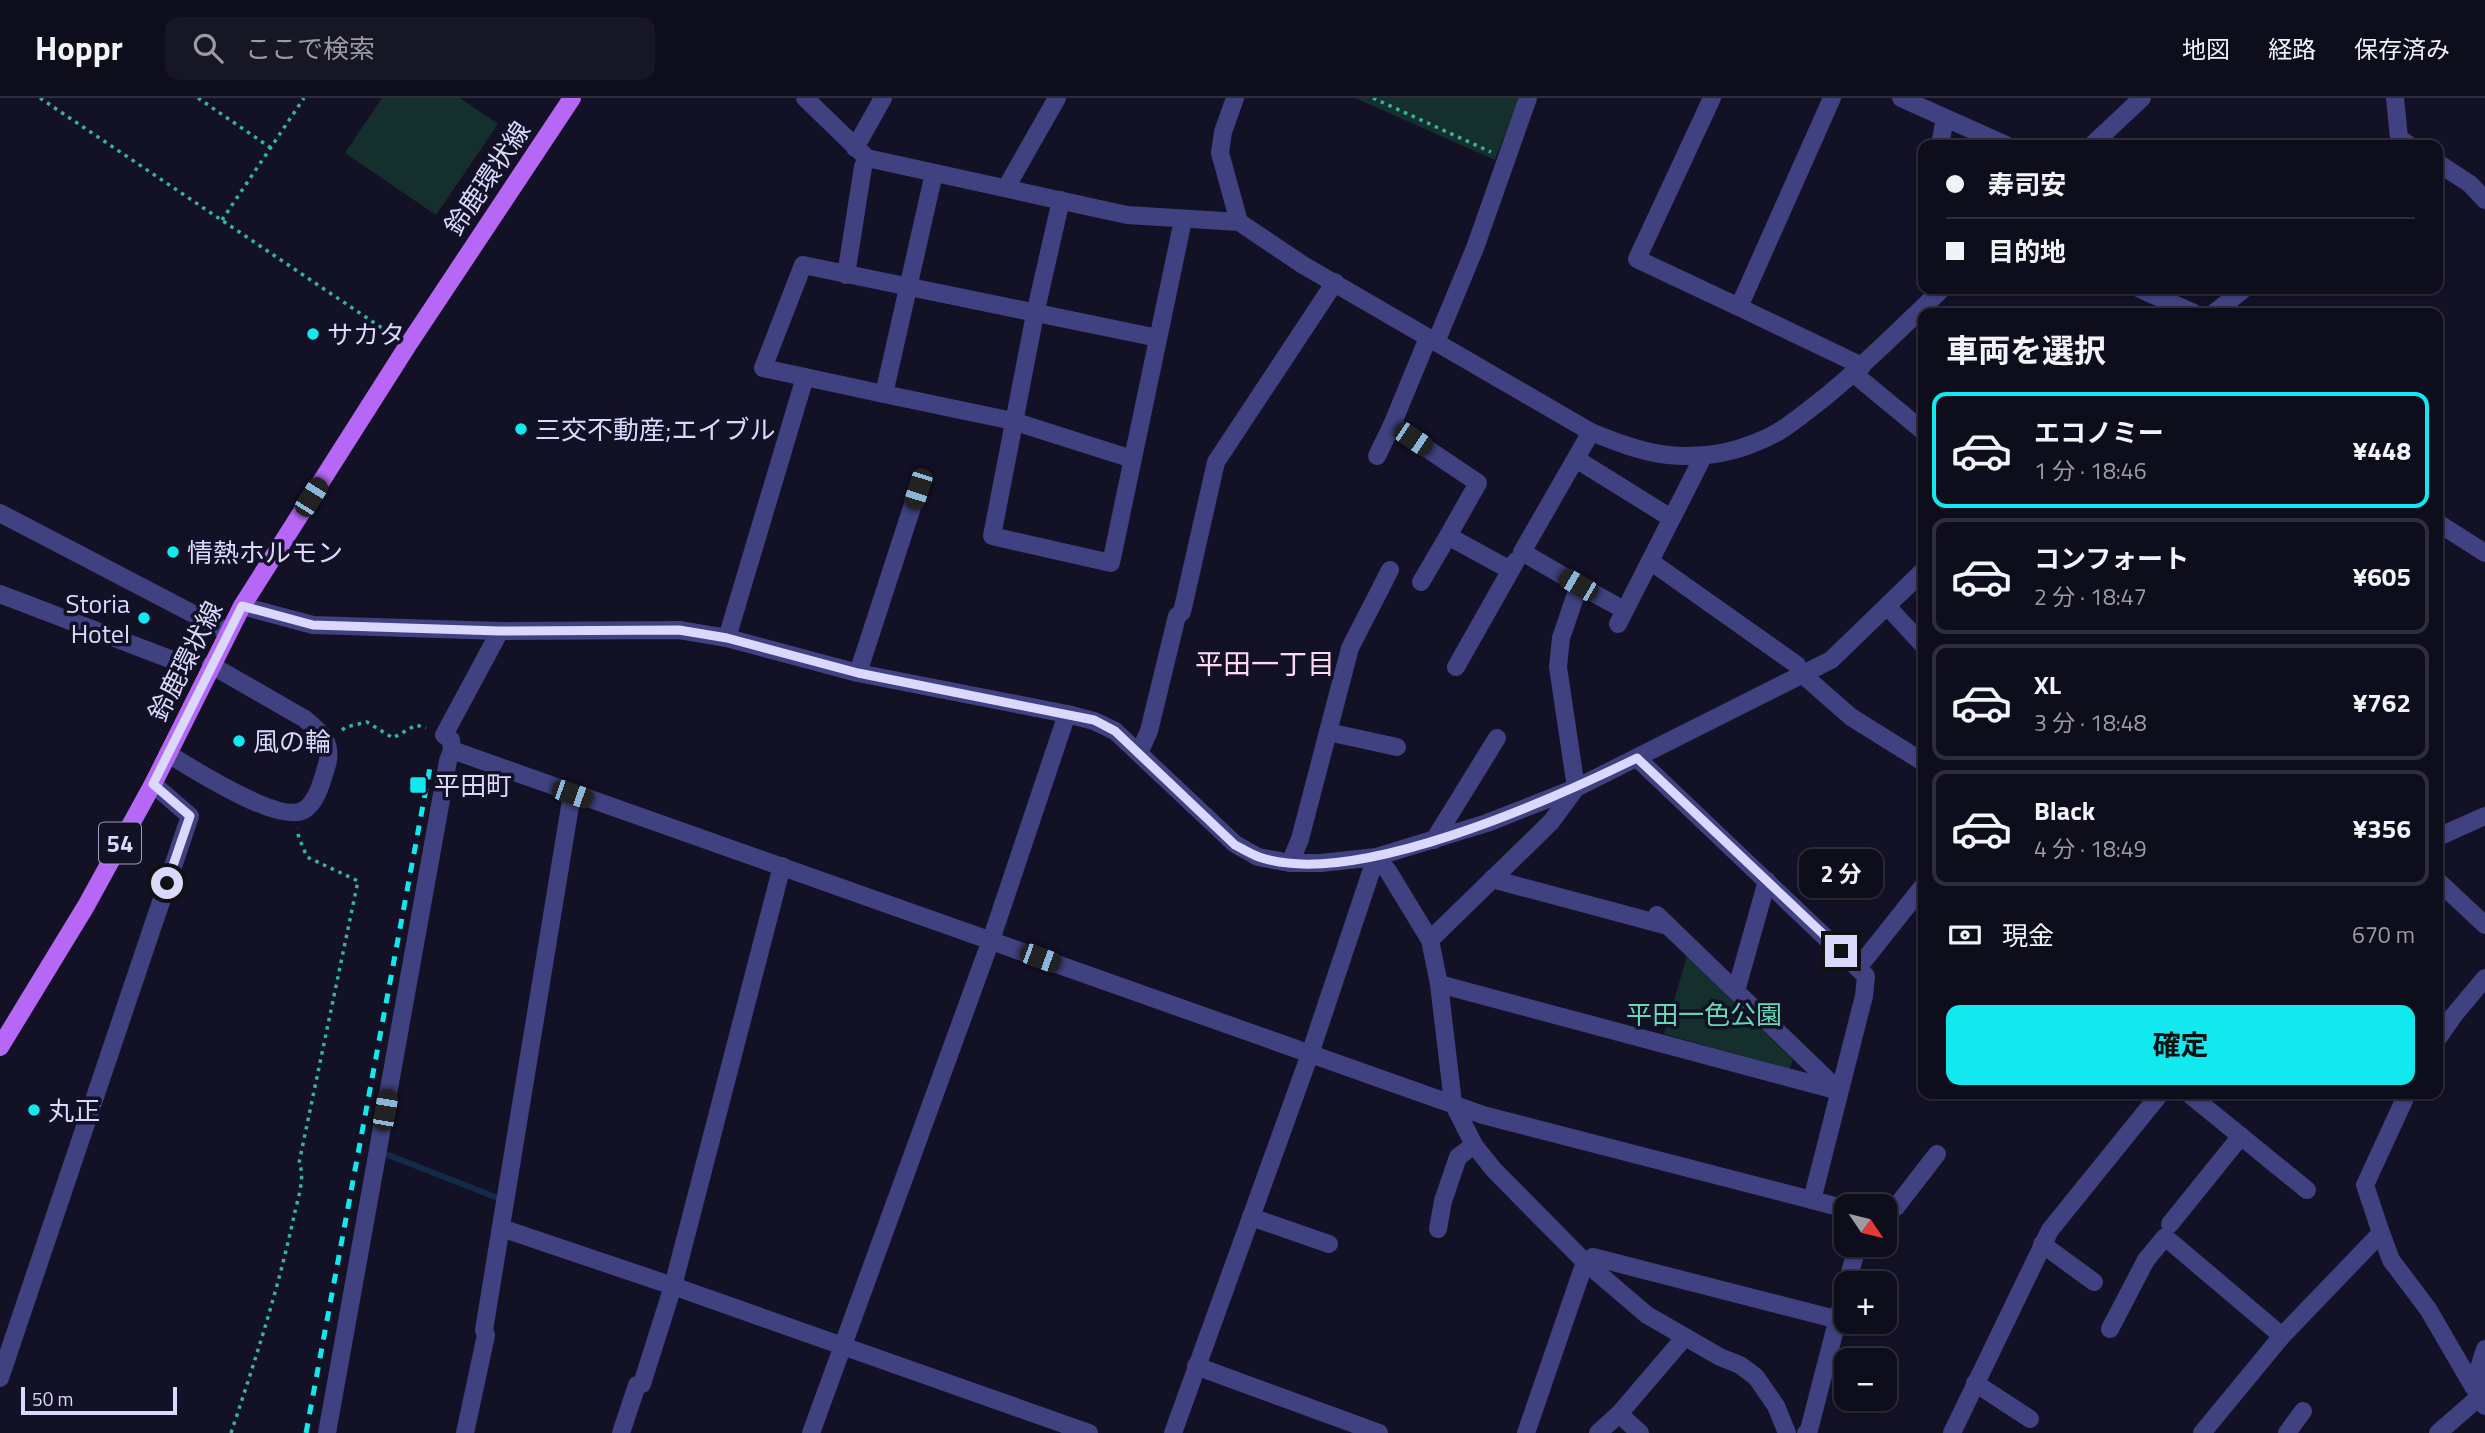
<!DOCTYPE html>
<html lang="ja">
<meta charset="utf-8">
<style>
body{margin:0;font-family:"Titillium Web","Noto Sans JP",sans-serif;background:#171625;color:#f1f3f6;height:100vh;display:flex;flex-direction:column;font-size:26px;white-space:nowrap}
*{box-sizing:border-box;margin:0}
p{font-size:23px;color:#9b9ca3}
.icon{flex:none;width:38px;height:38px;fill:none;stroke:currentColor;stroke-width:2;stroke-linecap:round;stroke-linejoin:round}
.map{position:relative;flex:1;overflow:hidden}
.details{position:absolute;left:1918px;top:210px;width:525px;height:791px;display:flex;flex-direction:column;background:#0e0d1c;border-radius:14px;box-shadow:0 2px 5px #0004,0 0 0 2px #2e2d3b}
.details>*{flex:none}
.top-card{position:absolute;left:1918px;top:42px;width:525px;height:154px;border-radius:14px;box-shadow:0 2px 5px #0004,0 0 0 2px #2e2d3b;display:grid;align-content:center;height:154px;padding:0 28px;background:#0e0d1c}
.needle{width:46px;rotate:125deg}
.fabs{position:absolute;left:1834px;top:1096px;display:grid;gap:14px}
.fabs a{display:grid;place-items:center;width:63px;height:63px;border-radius:14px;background:#0e0d1c;box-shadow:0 2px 5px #0004,0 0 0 2px #2e2d3b;font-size:35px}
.scale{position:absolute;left:21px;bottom:18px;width:156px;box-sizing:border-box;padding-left:7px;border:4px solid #dad8fc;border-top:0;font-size:19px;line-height:24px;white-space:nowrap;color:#dad8fc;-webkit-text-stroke:5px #131126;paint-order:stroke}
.end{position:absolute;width:32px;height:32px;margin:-16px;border:9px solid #dad8fc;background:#111;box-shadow:0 0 0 4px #111}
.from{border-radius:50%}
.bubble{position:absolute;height:49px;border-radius:14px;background:#0e0d1c;box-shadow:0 2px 5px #0004,0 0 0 2px #2e2d3b;font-size:23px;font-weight:700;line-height:49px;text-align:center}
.car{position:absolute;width:21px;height:42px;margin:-21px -10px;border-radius:9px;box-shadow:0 0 5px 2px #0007;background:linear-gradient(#222 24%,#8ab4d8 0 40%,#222 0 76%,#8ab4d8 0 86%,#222 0)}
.top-card b{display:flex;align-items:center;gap:24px;height:66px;font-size:26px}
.top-card b+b{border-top:2px solid #2e2d3b}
.top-card i{width:18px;height:18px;background:#f1f3f6}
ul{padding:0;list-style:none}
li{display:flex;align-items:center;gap:21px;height:116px;margin:0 14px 10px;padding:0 14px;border:4px solid #2e2d3b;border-radius:14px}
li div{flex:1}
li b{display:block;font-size:26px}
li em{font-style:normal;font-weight:700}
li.selected{border-color:#12e9ef}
li>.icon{width:63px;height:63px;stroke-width:1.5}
h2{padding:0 28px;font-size:32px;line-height:84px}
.pay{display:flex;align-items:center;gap:18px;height:77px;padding:0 28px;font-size:26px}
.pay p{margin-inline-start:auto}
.cta{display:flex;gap:14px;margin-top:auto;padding:14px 28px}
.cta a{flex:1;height:80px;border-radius:14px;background:#12e9ef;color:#111;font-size:28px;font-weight:700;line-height:80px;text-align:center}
header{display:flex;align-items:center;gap:42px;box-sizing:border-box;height:98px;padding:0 35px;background:#0e0d1c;border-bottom:2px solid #2e2d3b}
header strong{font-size:33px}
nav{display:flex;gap:38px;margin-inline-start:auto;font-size:24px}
.search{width:490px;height:63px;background:#171625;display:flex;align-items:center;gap:18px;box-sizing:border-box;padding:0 24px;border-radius:14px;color:#9b9ca3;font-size:26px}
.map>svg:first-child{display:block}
.green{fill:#142f2c}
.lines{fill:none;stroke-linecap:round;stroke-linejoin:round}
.stream{stroke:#122b49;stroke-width:6}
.path{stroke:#38b1a1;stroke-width:3.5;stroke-dasharray:3.5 5;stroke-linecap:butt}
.minor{stroke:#3f4181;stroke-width:18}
.major{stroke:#b667f5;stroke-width:18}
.rail{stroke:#12e9ef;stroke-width:5;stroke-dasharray:10 9;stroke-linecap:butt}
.route{stroke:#dad8fc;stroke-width:9}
.poi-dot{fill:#12e9ef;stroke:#131126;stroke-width:2.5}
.labels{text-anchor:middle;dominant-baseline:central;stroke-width:7;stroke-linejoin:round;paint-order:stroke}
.shield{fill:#131126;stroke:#9e9cbc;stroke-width:2}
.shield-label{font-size:24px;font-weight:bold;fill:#dad8fc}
.street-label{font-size:26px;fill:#dad8fc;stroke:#131126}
.poi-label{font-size:26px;fill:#dad8fc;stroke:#131126;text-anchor:start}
.park-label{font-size:26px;fill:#68d8b4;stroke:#131126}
.neighbourhood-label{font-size:28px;fill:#fddaf2;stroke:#131126}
</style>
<header>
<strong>Hoppr</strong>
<div class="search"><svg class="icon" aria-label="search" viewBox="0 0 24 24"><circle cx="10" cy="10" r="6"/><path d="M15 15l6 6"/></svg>ここで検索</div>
<nav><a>地図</a><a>経路</a><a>保存済み</a></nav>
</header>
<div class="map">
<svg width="2485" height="1335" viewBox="0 0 2485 1335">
<rect width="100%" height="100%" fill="#131126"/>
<g class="green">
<path d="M382 0H460L498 26 436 117 345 55Z"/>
<path d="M1355 0H1520L1495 62Z"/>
<path d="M1687 858 1793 962 1790 971 1664 936Z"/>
</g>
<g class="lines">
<path class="stream" d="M388 1057 498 1100"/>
<g class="path">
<path d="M40 0 385 232"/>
<path d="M198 0 271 50"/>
<path d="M1373 0 1491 54"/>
<path d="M222 122 304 0"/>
<path d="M342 632 346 629 367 624 393 640 416 627 426 630"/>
<path d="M231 1335C255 1263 278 1192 294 1118 297 1103 306 1079 299 1065L358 783 307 759 299 740 297 731"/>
</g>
<g class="minor">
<path d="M805 0 867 60 1127 117 1239 124 1303 167 1591 334C1616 344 1641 354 1668 357 1698 360 1729 356 1757 344 1782 335 1803 316 1824 300 1866 266 1903 228 1942 191"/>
<path d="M1235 0 1223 34 1220 55 1239 124"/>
<path d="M1712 0 1637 161 1739 209 1832 0"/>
<path d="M1901 0 2006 47"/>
<path d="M2395 0 2399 40 2409 47"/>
<path d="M1940 47 1945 20"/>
<path d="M2092 47 2142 0"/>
<path d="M855 50 883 0"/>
<path d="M2438 65 2470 86 2485 102"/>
<path d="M1006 90 1057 0"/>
<path d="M1061 102 1035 216 992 438 1111 465 1183 122"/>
<path d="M846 177 863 69 867 60"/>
<path d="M2140 191 2194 215"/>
<path d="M1739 209 1862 268"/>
<path d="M2214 215 2244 191"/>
<path d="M1428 240 1392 327 1478 385 1448 438 1510 472"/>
<path d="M1436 244 1475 150 1528 0"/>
<path d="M1853 275 1923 333"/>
<path d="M805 279 763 270 803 167 1158 240"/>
<path d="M884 296 1013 323 1132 361"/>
<path d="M1377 358 1392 327"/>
<path d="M1576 361 1671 420"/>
<path d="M0 415 228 534"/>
<path d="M2438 425 2485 455"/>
<path d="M1650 463 1797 567 1802 576 1851 619 1923 664"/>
<path d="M1421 484 1448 438"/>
<path d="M1579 487 1624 512"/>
<path d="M0 496 175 563"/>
<path d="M242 508 313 527 500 533 679 532 727 540 858 575 1067 616 1094 623 1115 633 1235 746 1258 759 1290 765H1321L1376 759 1487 725 1576 690 1831 562 1923 473"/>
<path d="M1887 508 1923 547"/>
<path d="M1618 526 1704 357"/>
<path d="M500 533 444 637 451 642 452 652 1483 1017 1812 1102"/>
<path d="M727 540 805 279 884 296 934 75"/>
<path d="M1456 569 1516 463"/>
<path d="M858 575 918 391"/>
<path d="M1328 634 1397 649"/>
<path d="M1139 655 1149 633 1177 518 1182 514 1216 364 1335 184"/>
<path d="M168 656C192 670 279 727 304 712 317 704 322 683 326 670 334 647 322 635 305 621L211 567"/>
<path d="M1637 660 1866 878 1864 898 1812 1102 1846 1111"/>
<path d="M2438 739 2485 718"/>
<path d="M1434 742 1497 640"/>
<path d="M1376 759 1388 773 1430 842 1439 886 1453 1005 1474 1047 1494 1072 1585 1164 1647 1217 1720 1259 1740 1267 1756 1279 1776 1308 1787 1335"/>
<path d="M1290 765 1300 741 1350 550 1390 472"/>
<path d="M1492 781 1668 828"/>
<path d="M2438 783 2485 827"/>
<path d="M1657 817 1836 990"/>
<path d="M1430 842 1551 724 1576 690 1558 569 1561 540 1579 487 1522 454 1591 334"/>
<path d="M1858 870 1923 788"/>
<path d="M1439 886 1839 993"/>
<path d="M1736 893 1767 783"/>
<path d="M2438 940 2454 917 2485 880"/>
<path d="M2189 996 2307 1092"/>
<path d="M1885 1114 1896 1109 1937 1056"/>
<path d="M1251 1119 1329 1146"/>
<path d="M2170 1126 2241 1038"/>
<path d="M501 1130 673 1188 1089 1335"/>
<path d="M1438 1131 1443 1103 1458 1059 1474 1047"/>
<path d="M2381 1135 2391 1162 2428 1211 2474 1290"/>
<path d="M2042 1146 2094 1184"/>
<path d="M1847 1185 1858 1146"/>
<path d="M2110 1231 2146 1162 2165 1139 2282 1238"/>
<path d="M2485 1251C2479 1271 2468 1292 2485 1308"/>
<path d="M1196 1268 1379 1335"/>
<path d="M0 1280 190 718 153 686"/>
<path d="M1975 1285 2030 1321"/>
<path d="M1619 1316 1640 1335"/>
<path d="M327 1335 448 663 452 652"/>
<path d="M465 1335 486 1237 484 1232 572 696"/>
<path d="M621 1335 637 1287 642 1286 673 1188 782 768"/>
<path d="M811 1335 991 842 1067 616"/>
<path d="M1173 1335 1310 956 1376 759"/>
<path d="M1526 1335 1585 1164 1593 1159 1839 1222"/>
<path d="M1598 1335 1619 1316 1684 1240"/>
<path d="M1806 1335 1809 1332 1846 1189"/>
<path d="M1952 1335 2050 1132 2160 996"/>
<path d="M2202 1335 2282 1238 2381 1135 2365 1087 2407 996"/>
<path d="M2287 1335 2303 1313"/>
<path d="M2438 1335 2478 1300"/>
</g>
<path class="major" d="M0 949 86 808 153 686 242 508 408 247 572 0"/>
<path class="rail" d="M306 1335 431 664"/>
</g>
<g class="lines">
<path class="route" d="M167 785 190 718 153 686 242 508 313 527 499 533 679 532 727 540 858 575 1094 622 1115 633 1235 747C1243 751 1251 756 1259 759 1352 792 1551 702 1637 660L1841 853"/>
</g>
<g class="poi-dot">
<circle cx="313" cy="236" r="7"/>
<circle cx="521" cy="331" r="7"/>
<circle cx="173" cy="454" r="7"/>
<circle cx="144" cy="520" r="7"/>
<circle cx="239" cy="643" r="7"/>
<rect x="409" y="678" width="18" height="18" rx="3.5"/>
<circle cx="34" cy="1012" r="7"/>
</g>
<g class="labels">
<rect class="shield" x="99" y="724.5" width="42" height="41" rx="5"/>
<g class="shield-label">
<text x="120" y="745">54</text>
</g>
<g class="street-label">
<text transform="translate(487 80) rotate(-56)">鈴鹿環状線</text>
<text transform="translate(185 563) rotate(-63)">鈴鹿環状線</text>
</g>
<g class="poi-label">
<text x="327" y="236">サカタ</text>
<text x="535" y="331">三交不動産;エイブル</text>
<text x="187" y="454">情熱ホルモン</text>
<text x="130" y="505" text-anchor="end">Storia<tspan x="130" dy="30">Hotel</tspan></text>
<text x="253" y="643">風の輪</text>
<text x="434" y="687">平田町</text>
<text x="48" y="1012">丸正</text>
</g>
<g class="park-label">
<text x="1704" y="916">平田一色公園</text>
</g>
<g class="neighbourhood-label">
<text x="1265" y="565">平田一丁目</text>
</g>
</g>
</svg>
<div class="fabs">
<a><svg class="needle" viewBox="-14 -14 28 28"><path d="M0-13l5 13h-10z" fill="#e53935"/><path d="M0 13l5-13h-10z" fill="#9b9ca3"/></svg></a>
<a>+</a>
<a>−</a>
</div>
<div class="scale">50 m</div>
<i class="end from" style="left:167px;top:785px"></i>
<i class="end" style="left:1841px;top:853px"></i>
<div class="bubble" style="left:1799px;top:751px;width:84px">2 分</div>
<i class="car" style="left:1413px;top:341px;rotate:124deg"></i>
<i class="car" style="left:918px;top:391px;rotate:198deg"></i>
<i class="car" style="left:311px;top:399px;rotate:32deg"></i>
<i class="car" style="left:1578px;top:487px;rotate:300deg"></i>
<i class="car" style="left:572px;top:696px;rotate:109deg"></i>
<i class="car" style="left:1040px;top:860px;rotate:110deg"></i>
<i class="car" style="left:385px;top:1012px;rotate:10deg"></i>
<div class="top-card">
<b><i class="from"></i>寿司安</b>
<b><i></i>目的地</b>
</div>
<section class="details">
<h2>車両を選択</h2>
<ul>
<li class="selected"><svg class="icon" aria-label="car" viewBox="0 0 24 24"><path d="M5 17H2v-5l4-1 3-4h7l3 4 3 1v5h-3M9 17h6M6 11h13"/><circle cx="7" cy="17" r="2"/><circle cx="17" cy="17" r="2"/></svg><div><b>エコノミー</b><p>1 分 · 18:46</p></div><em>¥448</em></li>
<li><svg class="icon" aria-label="car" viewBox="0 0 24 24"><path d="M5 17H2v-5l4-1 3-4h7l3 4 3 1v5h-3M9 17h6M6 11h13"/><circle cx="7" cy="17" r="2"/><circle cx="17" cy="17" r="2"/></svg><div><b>コンフォート</b><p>2 分 · 18:47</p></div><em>¥605</em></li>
<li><svg class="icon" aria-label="car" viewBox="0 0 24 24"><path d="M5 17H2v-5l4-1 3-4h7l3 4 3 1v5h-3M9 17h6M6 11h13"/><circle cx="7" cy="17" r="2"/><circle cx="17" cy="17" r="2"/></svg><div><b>XL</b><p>3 分 · 18:48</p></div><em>¥762</em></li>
<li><svg class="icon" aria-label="car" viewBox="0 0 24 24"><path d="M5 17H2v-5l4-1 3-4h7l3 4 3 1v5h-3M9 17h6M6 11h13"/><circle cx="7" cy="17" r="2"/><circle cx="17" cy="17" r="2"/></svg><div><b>Black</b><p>4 分 · 18:49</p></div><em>¥356</em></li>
</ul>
<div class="pay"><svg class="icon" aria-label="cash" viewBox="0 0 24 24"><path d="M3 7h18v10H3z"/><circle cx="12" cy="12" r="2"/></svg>現金<p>670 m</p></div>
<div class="cta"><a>確定</a></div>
</section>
</div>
